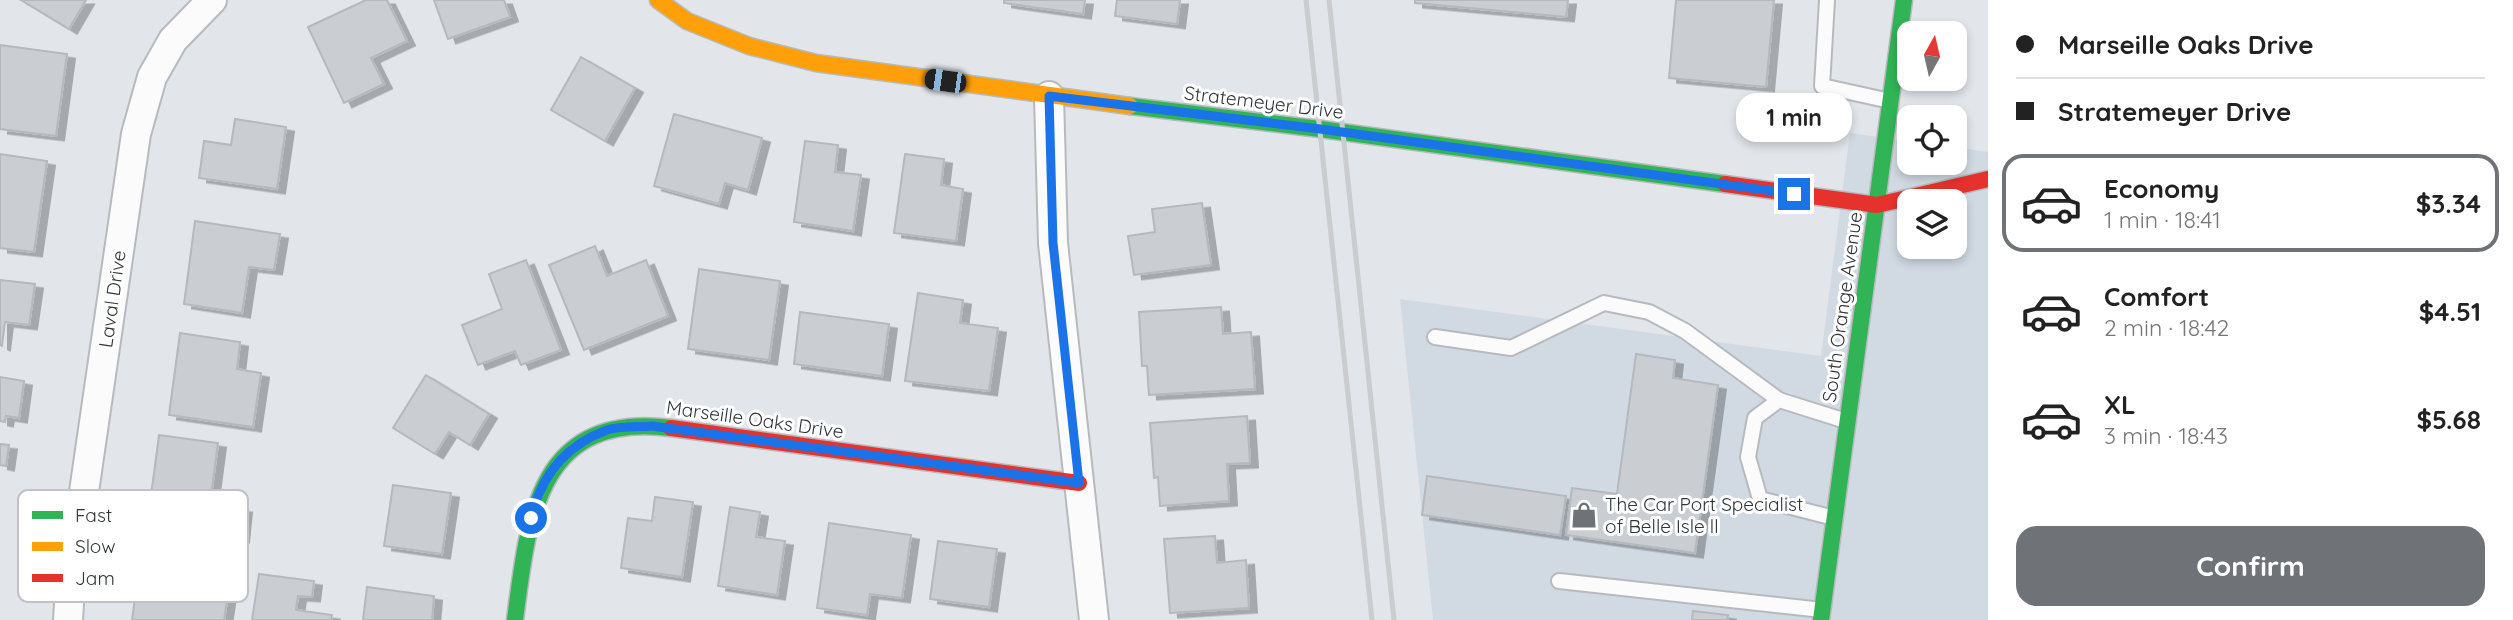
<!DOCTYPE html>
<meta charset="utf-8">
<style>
body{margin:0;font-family:Quicksand,sans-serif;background:#f2f2f2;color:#222;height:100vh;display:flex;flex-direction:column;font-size:26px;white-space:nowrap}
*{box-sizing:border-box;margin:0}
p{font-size:23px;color:#767676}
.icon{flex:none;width:38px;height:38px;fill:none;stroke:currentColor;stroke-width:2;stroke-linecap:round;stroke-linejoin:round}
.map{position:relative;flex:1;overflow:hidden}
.sheet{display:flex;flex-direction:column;background:#fff;width:525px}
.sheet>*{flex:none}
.banner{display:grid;align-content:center;height:154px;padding:0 28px;background:#fff}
.needle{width:46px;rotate:8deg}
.buttons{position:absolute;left:1897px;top:21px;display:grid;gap:14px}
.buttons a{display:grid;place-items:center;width:70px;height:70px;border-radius:14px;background:#fff;box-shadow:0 4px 10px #0003;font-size:35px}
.end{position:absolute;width:32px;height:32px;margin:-16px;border:9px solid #1a73e8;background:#fff;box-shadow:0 0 0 4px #fff}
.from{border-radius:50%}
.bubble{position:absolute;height:49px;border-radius:21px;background:#fff;box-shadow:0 4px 10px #0003;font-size:23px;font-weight:700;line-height:49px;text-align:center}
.car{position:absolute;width:21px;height:42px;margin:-21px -10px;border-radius:9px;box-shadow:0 0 5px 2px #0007;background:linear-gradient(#222 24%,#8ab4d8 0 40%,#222 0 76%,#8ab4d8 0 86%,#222 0)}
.banner b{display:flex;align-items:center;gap:24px;height:66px;font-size:26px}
.banner b+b{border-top:2px solid #e0e0e0}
.banner i{width:18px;height:18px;background:#222}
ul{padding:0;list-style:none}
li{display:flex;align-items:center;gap:21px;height:98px;margin:0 14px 10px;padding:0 14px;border:4px solid transparent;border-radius:21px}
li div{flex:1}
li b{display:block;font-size:26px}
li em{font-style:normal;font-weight:700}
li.active{border-color:#6f7276}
li>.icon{width:63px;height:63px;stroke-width:1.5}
.action{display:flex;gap:14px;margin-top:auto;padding:14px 28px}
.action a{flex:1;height:80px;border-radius:21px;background:#6f7276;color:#fff;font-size:28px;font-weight:700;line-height:80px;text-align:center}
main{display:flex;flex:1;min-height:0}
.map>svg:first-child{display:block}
.built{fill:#d1dae3;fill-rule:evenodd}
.building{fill:#cacdd1;stroke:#b5b8bc;stroke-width:2;filter:url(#shadow)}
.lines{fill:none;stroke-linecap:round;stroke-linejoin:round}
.lane-casing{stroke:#b7babd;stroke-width:18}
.street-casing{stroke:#b7babd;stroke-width:32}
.fast-casing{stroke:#b7babd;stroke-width:19}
.slow-casing{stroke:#b7babd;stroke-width:19}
.jam-casing{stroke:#b7babd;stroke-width:19}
.lane{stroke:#fbfbfc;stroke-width:14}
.street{stroke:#fbfbfc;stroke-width:28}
.fast{stroke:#30b455;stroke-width:16}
.slow{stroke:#ff9f0a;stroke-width:16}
.jam{stroke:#e5322d;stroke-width:16}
.rail{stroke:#cacccd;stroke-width:5}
.route{stroke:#1a73e8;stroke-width:9}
.labels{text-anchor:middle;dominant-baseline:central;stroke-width:6;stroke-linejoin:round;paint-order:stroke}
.street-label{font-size:19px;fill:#313437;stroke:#fff}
.poi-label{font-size:19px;fill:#313437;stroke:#fff;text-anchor:start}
.key{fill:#fff;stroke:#c1c2c3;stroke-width:2}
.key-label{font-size:19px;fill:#313437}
</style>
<main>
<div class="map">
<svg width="1988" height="620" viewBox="0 0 1988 620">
<defs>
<filter id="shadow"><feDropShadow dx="8" dy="4.5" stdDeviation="0" flood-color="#0004"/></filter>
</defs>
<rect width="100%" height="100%" fill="#e2e6ea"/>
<path class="built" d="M1850 133 1909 141V163H1955V147L1988 152V620H1433L1400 299 1821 356ZM1909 201H1955V247H1909Z"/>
<g class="building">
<path d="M21 0H86L69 29Z"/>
<path d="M366 0H387L407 41 371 58 384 84 344 103 308 27Z"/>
<path d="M434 0H504L510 17 448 39Z"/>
<path d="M1004 0H1085L1083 14 1004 3Z"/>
<path d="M1117 0H1180L1177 24 1115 16Z"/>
<path d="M1415 0H1568L1566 17 1415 3Z"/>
<path d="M1676 0H1774L1766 87 1669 78Z"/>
<path d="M0 45 67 54 56 136 0 129Z"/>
<path d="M581 57 635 88 605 141 551 110Z"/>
<path d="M674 114 762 138 748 190 725 183 719 204 654 186Z"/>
<path d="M235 119 286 127 277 189 199 178 204 141 231 145Z"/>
<path d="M805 141 838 145 835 172 861 175 853 231 794 222Z"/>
<path d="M0 154 47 161 34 252 0 248Z"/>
<path d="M905 154 944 159 941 185 963 189 956 241 894 233Z"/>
<path d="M1202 203 1211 265 1134 275 1128 236 1155 232 1152 209Z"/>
<path d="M195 221 280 234 274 270 249 267 242 313 184 304Z"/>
<path d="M595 246 607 276 646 260 668 316 584 350 549 265Z"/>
<path d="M526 260 561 350 521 365 515 351 478 365 462 325 502 309 489 274Z"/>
<path d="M699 269 780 281 769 360 688 349Z"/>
<path d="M0 280 35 284 29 325 5 322 2 346 0 345Z"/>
<path d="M918 293 963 300 960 323 998 328 989 391 905 381Z"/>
<path d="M1221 307 1223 334 1251 332 1255 389 1149 395 1147 366H1142L1139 312Z"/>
<path d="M800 312 889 324 882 376 794 364Z"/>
<path d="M180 333 240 342 237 369 261 373 253 427 169 415Z"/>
<path d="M1636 354 1675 360 1673 378 1718 385 1695 553 1566 535 1572 488 1617 494Z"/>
<path d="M426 375 489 414 470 445 449 432 435 454 393 428Z"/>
<path d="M0 377 24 381 19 418 6 416 5 422 0 421Z"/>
<path d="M1247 416 1250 463 1227 464 1229 501 1160 506 1158 477 1154 478 1150 423Z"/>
<path d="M159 435 218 443 210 503 244 508 241 538 147 526Z"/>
<path d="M0 444 9 445 6 466 0 465Z"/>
<path d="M1427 476 1566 496 1560 535 1422 515Z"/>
<path d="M393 485 451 493 442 554 384 546Z"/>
<path d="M655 497 693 502 682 577 621 568 628 518 652 521Z"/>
<path d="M730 507 760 512 756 537 785 541 777 595 718 586Z"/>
<path d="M829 523 911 535 902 598 870 594 867 615 817 608Z"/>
<path d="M1215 536 1217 563 1246 560 1249 608 1170 613 1164 539Z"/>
<path d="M938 541 997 549 989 607 930 599Z"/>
<path d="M200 569 231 574 224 620H132L138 577 198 586Z"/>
<path d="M259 574 314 581 312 597 298 596 296 610 332 615 331 620H252Z"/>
<path d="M367 587 434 596 432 620H363Z"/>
<path d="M1693 611 1728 615 1727 620H1692Z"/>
</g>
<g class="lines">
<g class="lane-casing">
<g id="lane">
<path d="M1827 0 1822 86 1890 101"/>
<path d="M1435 337 1511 348 1604 303 1649 312 1685 331 1779 400"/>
<path d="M1834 518 1760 499 1748 457 1755 418 1779 400 1846 421"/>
<path d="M1559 581 1822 610"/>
</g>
</g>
<g class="street-casing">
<g id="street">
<path d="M1049 96 1053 243 1094 620"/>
<path d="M68 620 70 588 136 134 152 77 173 40 212 0"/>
</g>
</g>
<g class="fast-casing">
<g id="fast">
<path d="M1130 106 1320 129 1725 184"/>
<path d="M515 620C528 519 537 411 671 428"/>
<path d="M1821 620 1904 0"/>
</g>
</g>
<g class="slow-casing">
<path id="slow" d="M658 0 687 21 749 46 816 63 1130 106"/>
</g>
<g class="jam-casing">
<g id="jam">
<path d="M1725 184 1877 205 1988 179"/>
<path d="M671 428 1079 483"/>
</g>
</g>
<use href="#lane" class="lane"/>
<use href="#street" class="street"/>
<use href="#fast" class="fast"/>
<use href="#slow" class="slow"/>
<use href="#jam" class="jam"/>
<g class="rail">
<path d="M1306 0 1372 620"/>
<path d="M1329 0 1394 620"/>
</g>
</g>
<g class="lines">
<path class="route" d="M531 518C541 476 566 445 607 430 620 426 638 427 652 426L1079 483 1053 243 1049 96 1320 129 1794 194"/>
</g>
<defs>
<g id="shop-bare" transform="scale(2.1)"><path d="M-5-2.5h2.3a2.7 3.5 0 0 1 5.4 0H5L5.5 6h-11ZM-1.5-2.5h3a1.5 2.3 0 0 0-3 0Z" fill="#6f7276" stroke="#fff" stroke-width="2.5" paint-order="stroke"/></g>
</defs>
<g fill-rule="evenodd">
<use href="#shop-bare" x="1584" y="515"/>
</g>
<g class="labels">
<g class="street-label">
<text transform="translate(1264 102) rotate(7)">Stratemeyer Drive</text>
<text transform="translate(112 299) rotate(-82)">Laval Drive</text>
<text transform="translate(1842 307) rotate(-82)">South Orange Avenue</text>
<text transform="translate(755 419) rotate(8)">Marseille Oaks Drive</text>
</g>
<g class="poi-label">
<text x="1605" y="504">The Car Port Specialist<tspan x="1605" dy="22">of Belle Isle ll</tspan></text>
</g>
</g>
<rect x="18" y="490" width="230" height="112" rx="10" class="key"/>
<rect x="32" y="511" width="31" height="8" fill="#30b455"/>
<rect x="32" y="542" width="31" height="9" fill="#ff9f0a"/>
<rect x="32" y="574" width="31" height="8" fill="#e5322d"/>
<g class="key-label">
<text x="75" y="522">Fast</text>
<text x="75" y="553">Slow</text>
<text x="75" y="585">Jam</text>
</g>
</svg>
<div class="buttons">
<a><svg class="needle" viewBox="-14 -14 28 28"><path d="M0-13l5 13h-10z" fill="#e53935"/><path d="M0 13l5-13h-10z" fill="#767676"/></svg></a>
<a><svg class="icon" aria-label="locate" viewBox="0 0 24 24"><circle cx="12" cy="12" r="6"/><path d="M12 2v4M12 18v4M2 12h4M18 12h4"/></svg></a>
<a><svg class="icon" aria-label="layers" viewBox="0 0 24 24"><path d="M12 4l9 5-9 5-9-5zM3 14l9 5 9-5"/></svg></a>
</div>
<i class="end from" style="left:531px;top:518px"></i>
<i class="end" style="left:1794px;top:194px"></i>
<div class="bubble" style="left:1736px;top:93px;width:116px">1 min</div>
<i class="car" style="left:945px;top:81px;rotate:278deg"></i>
</div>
<section class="sheet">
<div class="banner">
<b><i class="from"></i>Marseille Oaks Drive</b>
<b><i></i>Stratemeyer Drive</b>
</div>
<ul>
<li class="active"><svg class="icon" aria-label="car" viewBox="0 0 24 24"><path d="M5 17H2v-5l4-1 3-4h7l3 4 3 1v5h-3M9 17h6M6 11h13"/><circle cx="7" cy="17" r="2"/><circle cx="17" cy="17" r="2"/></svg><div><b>Economy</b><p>1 min · 18:41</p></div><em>$3.34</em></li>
<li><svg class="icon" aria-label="car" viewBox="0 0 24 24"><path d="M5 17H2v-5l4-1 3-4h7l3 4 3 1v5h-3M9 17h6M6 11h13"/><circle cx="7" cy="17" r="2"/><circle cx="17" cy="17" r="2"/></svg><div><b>Comfort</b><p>2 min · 18:42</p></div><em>$4.51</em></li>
<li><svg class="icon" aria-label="car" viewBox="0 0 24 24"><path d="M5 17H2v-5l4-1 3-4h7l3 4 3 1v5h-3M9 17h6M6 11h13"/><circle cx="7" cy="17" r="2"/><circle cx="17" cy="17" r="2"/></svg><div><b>XL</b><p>3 min · 18:43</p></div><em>$5.68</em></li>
</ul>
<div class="action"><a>Confirm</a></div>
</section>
</main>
